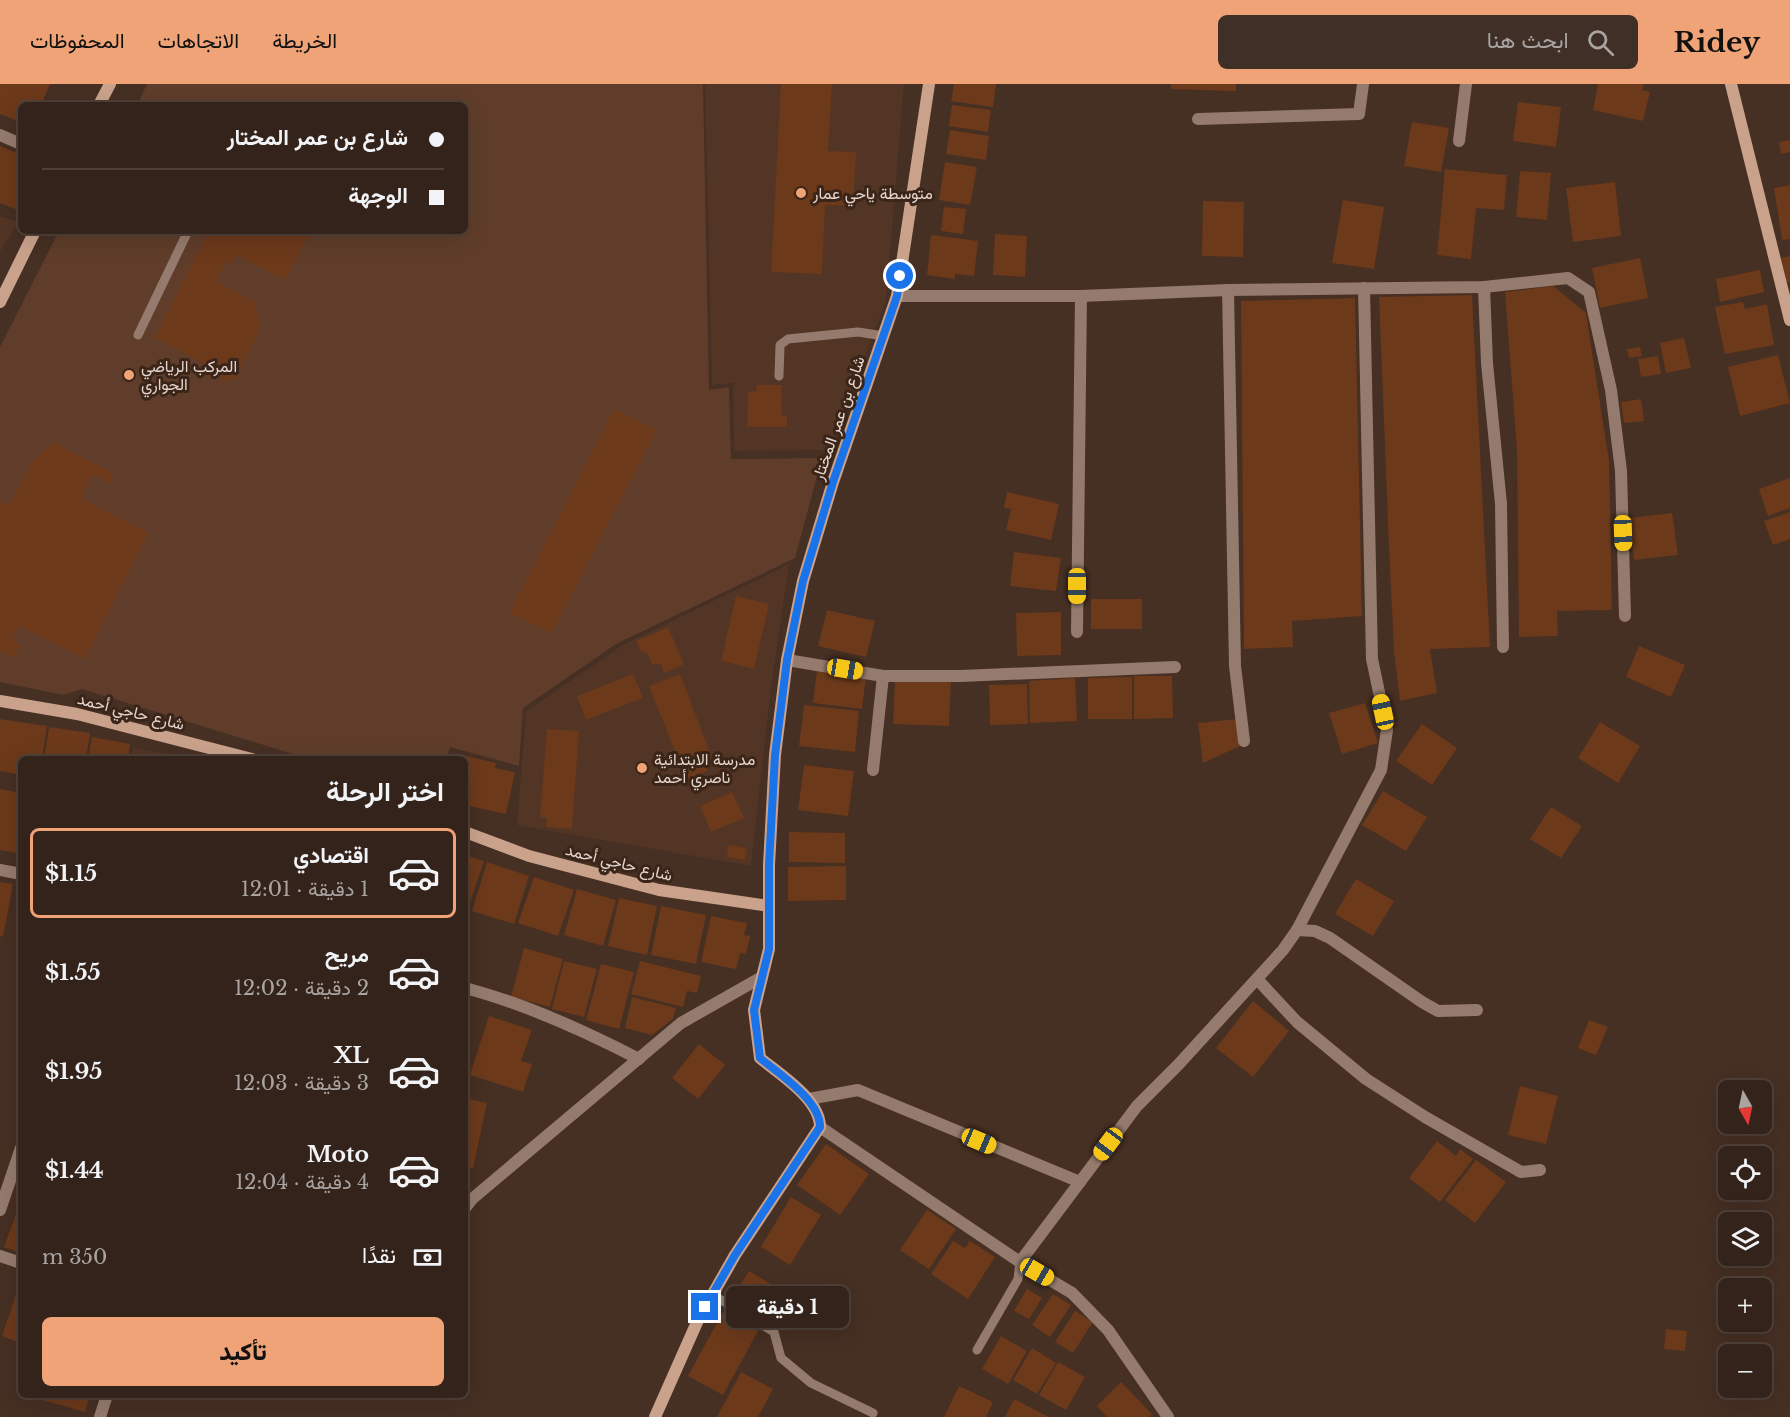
<!DOCTYPE html>
<html lang="ar">
<meta charset="utf-8">
<style>
body{margin:0;font-family:"Libre Baskerville",Vazirmatn,serif;background:#3f2f27;color:#f1f3f6;direction:rtl;height:100vh;display:flex;flex-direction:column;font-size:22px;white-space:nowrap}
*{box-sizing:border-box;margin:0}
p{font-size:20px;color:#a9a4a2}
.icon{flex:none;width:33px;height:33px;fill:none;stroke:currentColor;stroke-width:2;stroke-linecap:round;stroke-linejoin:round}
.map{position:relative;flex:1;overflow:hidden;direction:ltr}
.details{position:absolute;left:18px;top:672px;width:450px;height:642px;display:flex;flex-direction:column;background:#34231a;border-radius:9px;box-shadow:0 6px 24px #0002,0 0 0 2px #4e4039;direction:rtl}
.details>*{flex:none}
.top-card{position:absolute;left:18px;top:18px;width:450px;height:132px;border-radius:9px;box-shadow:0 6px 24px #0002,0 0 0 2px #4e4039;direction:rtl;display:grid;align-content:center;height:132px;padding:0 24px;background:#34231a}
.needle{width:39px;rotate:171deg}
.fabs{position:absolute;left:1718px;top:996px;display:grid;gap:12px}
.fabs a{display:grid;place-items:center;width:54px;height:54px;border-radius:9px;background:#34231a;box-shadow:0 6px 24px #0002,0 0 0 2px #4e4039;font-size:30px}
.end{position:absolute;width:27px;height:27px;margin:-14px;border:8px solid #1a73e8;background:#fff;box-shadow:0 0 0 3px #fff}
.from{border-radius:50%}
.bubble{position:absolute;height:42px;border-radius:9px;background:#34231a;box-shadow:0 6px 24px #0002,0 0 0 2px #4e4039;font-size:20px;font-weight:800;line-height:42px;text-align:center;direction:rtl}
.car{position:absolute;width:18px;height:36px;margin:-18px -9px;border-radius:8px;box-shadow:0 0 4px 2px #0007;background:linear-gradient(#f5c518 24%,#345 0 40%,#f5c518 0 76%,#345 0 86%,#f5c518 0)}
.top-card b{display:flex;align-items:center;gap:21px;height:57px;font-size:22px}
.top-card b+b{border-top:2px solid #4e4039}
.top-card i{width:15px;height:15px;background:#f1f3f6}
ul{padding:0;list-style:none}
li{display:flex;align-items:center;gap:18px;height:90px;margin:0 12px 9px;padding:0 12px;border:3px solid transparent;border-radius:9px}
li div{flex:1}
li b{display:block;font-size:22px}
li em{font-style:normal;font-weight:800}
li.on{border-color:#efa377}
li>.icon{width:54px;height:54px;stroke-width:1.5}
h2{padding:0 24px;font-size:27px;line-height:72px}
.pay{display:flex;align-items:center;gap:15px;height:66px;padding:0 24px;font-size:22px}
.pay p{margin-inline-start:auto}
.cta{display:flex;gap:12px;margin-top:auto;padding:12px 24px}
.cta a{flex:1;height:69px;border-radius:9px;background:#efa377;color:#111;font-size:24px;font-weight:800;line-height:69px;text-align:center}
header{display:flex;align-items:center;gap:36px;box-sizing:border-box;height:84px;padding:0 30px;background:#efa377;color:#111}
header strong{font-size:28px}
nav{display:flex;gap:33px;margin-inline-start:auto;font-size:21px}
.search{width:420px;height:54px;background:#3f2f27;display:flex;align-items:center;gap:15px;box-sizing:border-box;padding:0 21px;border-radius:9px;color:#a9a4a2;font-size:22px}
.map>svg:first-child{display:block}
.built{fill:#523525}
.green{fill:#5f3d2a}
.building{fill:#6c391a}
.lines{fill:none;stroke-linecap:round;stroke-linejoin:round}
.lane{stroke:#947b6d;stroke-width:9}
.street{stroke:#947b6d;stroke-width:12}
.secondary{stroke:#caa28c;stroke-width:12}
.route{stroke:#1a73e8;stroke-width:8}
.poi-dot{fill:#efa377;stroke:#3b2519;stroke-width:2}
.labels{text-anchor:middle;dominant-baseline:central;stroke-width:6;stroke-linejoin:round;paint-order:stroke}
.poi-label{font-size:16px;fill:#e4d5cd;stroke:#3b2519;text-anchor:start}
.street-label{font-size:16px;fill:#e4d5cd;stroke:#3b2519}
</style>
<header>
<strong>Ridey</strong>
<div class="search"><svg class="icon" aria-label="search" viewBox="0 0 24 24"><circle cx="10" cy="10" r="6"/><path d="M15 15l6 6"/></svg>ابحث هنا</div>
<nav><a>الخريطة</a><a>الاتجاهات</a><a>المحفوظات</a></nav>
</header>
<div class="map">
<svg width="1790" height="1333" viewBox="0 0 1790 1333">
<rect width="100%" height="100%" fill="#462f23"/>
<g class="built">
<path d="M705 0H904L886 217 828 366 734 367 733 299 712 301Z"/>
<path d="M0 132 18 138 0 168Z"/>
<path d="M789 480 771 603 751 782 517 741 526 627 623 561Z"/>
<path d="M133 664 179 672 178 675H130Z"/>
</g>
<path class="green" d="M147 0H703L709 306 729 303 731 375 822 374 795 474 616 560 523 624 519 682 450 663 447 675H309L82 605 63 611 0 598V263L59 147H465V21H137Z"/>
<g class="building">
<path d="M0 0H50L41 21H21V38L0 30Z"/>
<path d="M781 0H832L828 67 856 68 853 122 825 121 822 190 771 188Z"/>
<path d="M954 0H996L993 23 951 17Z"/>
<path d="M1171 0H1236V7L1171 5Z"/>
<path d="M1598 0H1644L1642 6 1650 8 1643 37 1593 26Z"/>
<path d="M1518 18 1561 23 1556 63 1513 57Z"/>
<path d="M952 21 991 26 988 48 949 42Z"/>
<path d="M1412 38 1449 44 1441 88 1404 82Z"/>
<path d="M950 46 989 52 986 76 946 70Z"/>
<path d="M1790 56V68L1781 70 1779 58Z"/>
<path d="M0 62 21 71V118L18 126 0 119Z"/>
<path d="M945 78 977 83 970 121 939 116Z"/>
<path d="M1445 85 1507 91 1504 126 1476 124 1471 175 1437 171Z"/>
<path d="M1520 87 1551 89 1547 136 1516 133Z"/>
<path d="M1615 98 1621 152 1573 158 1566 104Z"/>
<path d="M1790 101V155L1782 156 1774 104Z"/>
<path d="M1343 116 1384 123 1374 185 1332 179Z"/>
<path d="M1203 117 1244 118 1243 173 1202 172Z"/>
<path d="M944 123 966 125 963 150 941 147Z"/>
<path d="M209 147H311L285 196 236 171 232 180 226 177 216 197 255 218 261 243 235 295 222 299 219 287 154 254Z"/>
<path d="M995 150 1027 152 1025 193 993 191Z"/>
<path d="M931 151 978 157 974 192 955 190V195L927 191Z"/>
<path d="M1790 172V198L1787 199 1781 174Z"/>
<path d="M1640 174 1648 214 1600 224 1592 184Z"/>
<path d="M1760 186 1764 208 1720 218 1716 195Z"/>
<path d="M1553 202 1586 229 1609 377 1612 526 1557 527 1558 552 1519 553 1517 367 1505 208Z"/>
<path d="M1472 211 1490 563 1430 565 1437 609 1400 617 1394 567 1389 463 1379 213Z"/>
<path d="M1355 214 1362 532 1292 537 1293 563 1244 565 1241 217Z"/>
<path d="M1743 218 1745 225 1767 220 1774 261 1725 270 1715 223Z"/>
<path d="M1684 254 1691 284 1666 289 1660 259Z"/>
<path d="M1640 263 1642 272 1629 274 1627 265Z"/>
<path d="M1778 271 1790 319 1740 332 1728 283Z"/>
<path d="M1658 272 1661 290 1641 293 1638 275Z"/>
<path d="M756 301H782L781 331 787 332V343H747L748 307 757 308Z"/>
<path d="M1641 315 1644 337 1624 339 1621 318Z"/>
<path d="M614 325 657 346 551 550 509 529Z"/>
<path d="M53 358 114 389 109 400 93 391 81 414 149 448 85 575 19 542 12 556 21 560 14 574 0 567V416L9 421 31 379Z"/>
<path d="M1790 394V424L1768 432 1759 405Z"/>
<path d="M1007 408 1059 420 1051 456 1006 446 1011 425 1004 424Z"/>
<path d="M1790 428V455L1773 461 1764 437Z"/>
<path d="M1672 429 1678 471 1634 476 1629 434Z"/>
<path d="M1014 468 1061 474 1056 507 1010 502Z"/>
<path d="M736 512 769 520 754 585 721 577Z"/>
<rect x="1091" y="515" width="51" height="30"/>
<path d="M827 526 875 537 866 573 818 562Z"/>
<path d="M1061 528V571L1017 572 1016 529Z"/>
<path d="M668 543 684 580 664 589 661 580H652L648 570 641 567 636 557Z"/>
<path d="M1639 562 1685 581 1671 613 1626 593Z"/>
<path d="M817 587 866 593 862 625 813 619Z"/>
<path d="M633 590 643 614 586 636 577 612Z"/>
<path d="M680 590 711 671 703 674 708 687 686 695 649 602Z"/>
<path d="M1134 592H1172L1173 634 1134 635Z"/>
<path d="M1132 593V635H1088V594Z"/>
<path d="M1075 594 1077 637 1030 639 1029 597Z"/>
<path d="M895 595 951 597 949 642 893 640Z"/>
<path d="M1027 600 1028 640 990 641 989 601Z"/>
<path d="M1365 619 1378 659 1342 670 1329 629Z"/>
<path d="M804 621 859 627 855 668 799 662Z"/>
<path d="M0 635 47 642 42 675H21V691L0 687Z"/>
<path d="M1237 635 1240 662 1203 679 1198 639Z"/>
<path d="M1600 638 1640 662 1618 699 1578 674Z"/>
<path d="M1422 640 1457 664 1432 701 1396 677Z"/>
<path d="M49 643 90 649 86 675H44Z"/>
<path d="M547 645 579 647 572 745 546 743 547 734 540 733Z"/>
<path d="M92 653 130 660 128 675H88Z"/>
<path d="M462 671 496 679 495 684 515 688 506 730 465 721V675H462Z"/>
<path d="M804 681 854 687 848 732 798 726Z"/>
<path d="M0 705 21 709V770L0 766Z"/>
<path d="M1383 707 1427 733 1406 767 1362 741Z"/>
<path d="M732 708 744 734 711 748 700 722Z"/>
<path d="M1551 723 1582 742 1561 774 1530 755Z"/>
<path d="M789 748 845 749V779L789 778Z"/>
<path d="M728 761 747 764 745 776 727 773Z"/>
<path d="M465 771 484 777 465 833Z"/>
<path d="M487 778 529 792 514 840 472 827Z"/>
<path d="M846 782V816L788 817V783Z"/>
<path d="M534 793 574 806 558 852 518 839Z"/>
<path d="M1356 795 1394 817 1373 852 1335 830Z"/>
<path d="M0 798 13 800 3 853 0 852Z"/>
<path d="M577 805 616 816 603 862 564 851Z"/>
<path d="M619 814 657 822 647 871 608 862Z"/>
<path d="M661 822 706 831 696 880 651 871Z"/>
<path d="M711 832 747 839 744 851 750 852 746 870 740 869 736 885 701 878Z"/>
<path d="M524 864 563 875 550 923 511 913Z"/>
<path d="M564 877 597 885 584 933 552 925Z"/>
<path d="M640 877 701 892 697 909 687 907 683 923 631 910Z"/>
<path d="M601 880 634 888 619 945 586 936Z"/>
<path d="M632 913 676 924 673 935 652 951 625 944Z"/>
<path d="M1253 917 1289 947 1253 993 1216 964Z"/>
<path d="M489 932 532 946 521 977 532 980 523 1008 470 991Z"/>
<path d="M1589 936 1608 943 1596 971 1578 964Z"/>
<path d="M699 960 725 981 698 1015 672 994Z"/>
<path d="M1520 1002 1558 1012 1546 1060 1508 1051Z"/>
<path d="M465 1014 487 1019 473 1084 465 1082Z"/>
<path d="M1437 1057 1456 1072 1460 1065 1473 1075 1440 1118 1409 1094Z"/>
<path d="M826 1060 869 1090 840 1131 797 1101Z"/>
<path d="M1476 1076 1506 1098 1475 1139 1445 1116Z"/>
<path d="M791 1113 821 1131 790 1181 761 1163Z"/>
<path d="M21 1117V1169L4 1163Z"/>
<path d="M927 1126 956 1145 929 1185 900 1166Z"/>
<path d="M953 1157 965 1164 970 1157 995 1173 968 1215 931 1190Z"/>
<path d="M749 1187 808 1222 792 1247 733 1212Z"/>
<path d="M19 1202H21V1259L2 1252Z"/>
<path d="M1027 1205 1042 1214 1029 1235 1014 1227Z"/>
<path d="M1053 1210 1071 1221 1050 1253 1032 1241Z"/>
<path d="M1075 1227 1093 1238 1073 1269 1055 1258Z"/>
<path d="M723 1228 758 1247 723 1311 688 1292Z"/>
<path d="M1666 1245 1687 1247 1685 1267 1664 1265Z"/>
<path d="M1001 1252 1027 1267 1008 1300 982 1285Z"/>
<path d="M1032 1264 1056 1279 1037 1310 1013 1296Z"/>
<path d="M1058 1278 1085 1293 1066 1326 1039 1311Z"/>
<path d="M741 1288 773 1305 758 1333H717Z"/>
<path d="M1121 1298 1152 1330 1149 1333H1107L1097 1322Z"/>
<path d="M959 1302 993 1318 986 1333H944Z"/>
<path d="M37 1311H90L85 1328 36 1314Z"/>
<path d="M1014 1315 1049 1333H1005Z"/>
</g>
<g class="lines">
<g class="lane">
<path d="M138 251 188 147"/>
<path d="M779 292 780 261 788 255 858 248 884 252"/>
<path d="M713 1211 774 1248 781 1274 811 1299 873 1329"/>
<path d="M977 1266 1018 1195 1020 1178"/>
</g>
<g class="street">
<path d="M1198 35 1359 30 1363 0"/>
<path d="M0 51 21 60"/>
<path d="M1459 57 1466 0"/>
<path d="M1484 203 1487 279 1501 420 1503 563"/>
<path d="M1228 206 1235 582 1244 657"/>
<path d="M897 212H1081L1228 206 1484 203 1568 194 1589 208 1611 306 1621 387 1625 532"/>
<path d="M1077 548 1081 212"/>
<path d="M787 576 883 592H961L1175 583"/>
<path d="M873 686 883 592"/>
<path d="M0 786 21 790"/>
<path d="M1297 846 1315 847 1330 854 1422 918 1438 927 1477 926"/>
<path d="M1257 895 1297 938 1366 995 1425 1033 1521 1088 1540 1086"/>
<path d="M465 904C526 920 583 946 639 975"/>
<path d="M809 1015 858 1006 1080 1098"/>
<path d="M820 1043 1020 1178 1072 1209 1108 1246 1168 1333"/>
<path d="M465 1124 472 1115 681 939 762 893"/>
<path d="M0 1126 21 1064"/>
<path d="M0 1172 21 1179"/>
<path d="M1020 1178 1137 1022 1178 981 1283 866 1297 846 1381 686 1387 646 1372 575 1364 204"/>
<path d="M100 1333 107 1311"/>
</g>
<g class="secondary">
<path d="M1731 0 1790 236"/>
<path d="M99 21 110 0"/>
<path d="M0 218 35 147"/>
<path d="M0 617 77 630 252 675"/>
<path d="M465 748 529 772 659 806 769 822"/>
<path d="M655 1333 698 1236 735 1171 820 1043C820 1015 779 990 760 974L754 926 769 865V781L775 671 787 576 803 497 833 398 897 212 929 0"/>
</g>
</g>
<g class="lines">
<path class="route" d="M705 1223 735 1171 820 1043C820 1016 779 990 760 974L754 926 769 865V781L775 671 787 576 803 497 833 398 897 212 900 192"/>
</g>
<g class="poi-dot">
<circle cx="801" cy="109" r="6"/>
<circle cx="129" cy="291" r="6"/>
<circle cx="642" cy="684" r="6"/>
</g>
<g class="labels">
<g class="poi-label">
<text x="813" y="109">متوسطة ياحي عمار</text>
<text x="141" y="282">المركب الرياضي<tspan x="141" dy="18">الجواري</tspan></text>
<text x="654" y="675">مدرسة الابتدائية<tspan x="654" dy="18">ناصري أحمد</tspan></text>
</g>
<g class="street-label">
<text transform="translate(838 334) rotate(-71)">شارع بن عمر المختار</text>
<text transform="translate(131 627) rotate(14)">شارع حاجي أحمد</text>
<text transform="translate(619 778) rotate(14)">شارع حاجي أحمد</text>
</g>
</g>
</svg>
<div class="fabs">
<a><svg class="needle" viewBox="-14 -14 28 28"><path d="M0-13l5 13h-10z" fill="#e53935"/><path d="M0 13l5-13h-10z" fill="#a9a4a2"/></svg></a>
<a><svg class="icon" aria-label="locate" viewBox="0 0 24 24"><circle cx="12" cy="12" r="6"/><path d="M12 2v4M12 18v4M2 12h4M18 12h4"/></svg></a>
<a><svg class="icon" aria-label="layers" viewBox="0 0 24 24"><path d="M12 4l9 5-9 5-9-5zM3 14l9 5 9-5"/></svg></a>
<a>+</a>
<a>−</a>
</div>
<i class="end from" style="left:900px;top:192px"></i>
<i class="end" style="left:705px;top:1223px"></i>
<div class="bubble" style="left:726px;top:1202px;width:123px">1 دقيقة</div>
<i class="car" style="left:1623px;top:449px;rotate:178deg"></i>
<i class="car" style="left:1077px;top:502px;rotate:180deg"></i>
<i class="car" style="left:845px;top:585px;rotate:99deg"></i>
<i class="car" style="left:1383px;top:628px;rotate:348deg"></i>
<i class="car" style="left:979px;top:1057px;rotate:113deg"></i>
<i class="car" style="left:1108px;top:1060px;rotate:217deg"></i>
<i class="car" style="left:1037px;top:1188px;rotate:120deg"></i>
<div class="top-card">
<b><i class="from"></i>شارع بن عمر المختار</b>
<b><i></i>الوجهة</b>
</div>
<section class="details">
<h2>اختر الرحلة</h2>
<ul>
<li class="on"><svg class="icon" aria-label="car" viewBox="0 0 24 24"><path d="M5 17H2v-5l4-1 3-4h7l3 4 3 1v5h-3M9 17h6M6 11h13"/><circle cx="7" cy="17" r="2"/><circle cx="17" cy="17" r="2"/></svg><div><b>اقتصادي</b><p>1 دقيقة · 12:01</p></div><em>$1.15</em></li>
<li><svg class="icon" aria-label="car" viewBox="0 0 24 24"><path d="M5 17H2v-5l4-1 3-4h7l3 4 3 1v5h-3M9 17h6M6 11h13"/><circle cx="7" cy="17" r="2"/><circle cx="17" cy="17" r="2"/></svg><div><b>مريح</b><p>2 دقيقة · 12:02</p></div><em>$1.55</em></li>
<li><svg class="icon" aria-label="car" viewBox="0 0 24 24"><path d="M5 17H2v-5l4-1 3-4h7l3 4 3 1v5h-3M9 17h6M6 11h13"/><circle cx="7" cy="17" r="2"/><circle cx="17" cy="17" r="2"/></svg><div><b>XL</b><p>3 دقيقة · 12:03</p></div><em>$1.95</em></li>
<li><svg class="icon" aria-label="car" viewBox="0 0 24 24"><path d="M5 17H2v-5l4-1 3-4h7l3 4 3 1v5h-3M9 17h6M6 11h13"/><circle cx="7" cy="17" r="2"/><circle cx="17" cy="17" r="2"/></svg><div><b>Moto</b><p>4 دقيقة · 12:04</p></div><em>$1.44</em></li>
</ul>
<div class="pay"><svg class="icon" aria-label="cash" viewBox="0 0 24 24"><path d="M3 7h18v10H3z"/><circle cx="12" cy="12" r="2"/></svg>نقدًا<p>350 m</p></div>
<div class="cta"><a>تأكيد</a></div>
</section>
</div>
